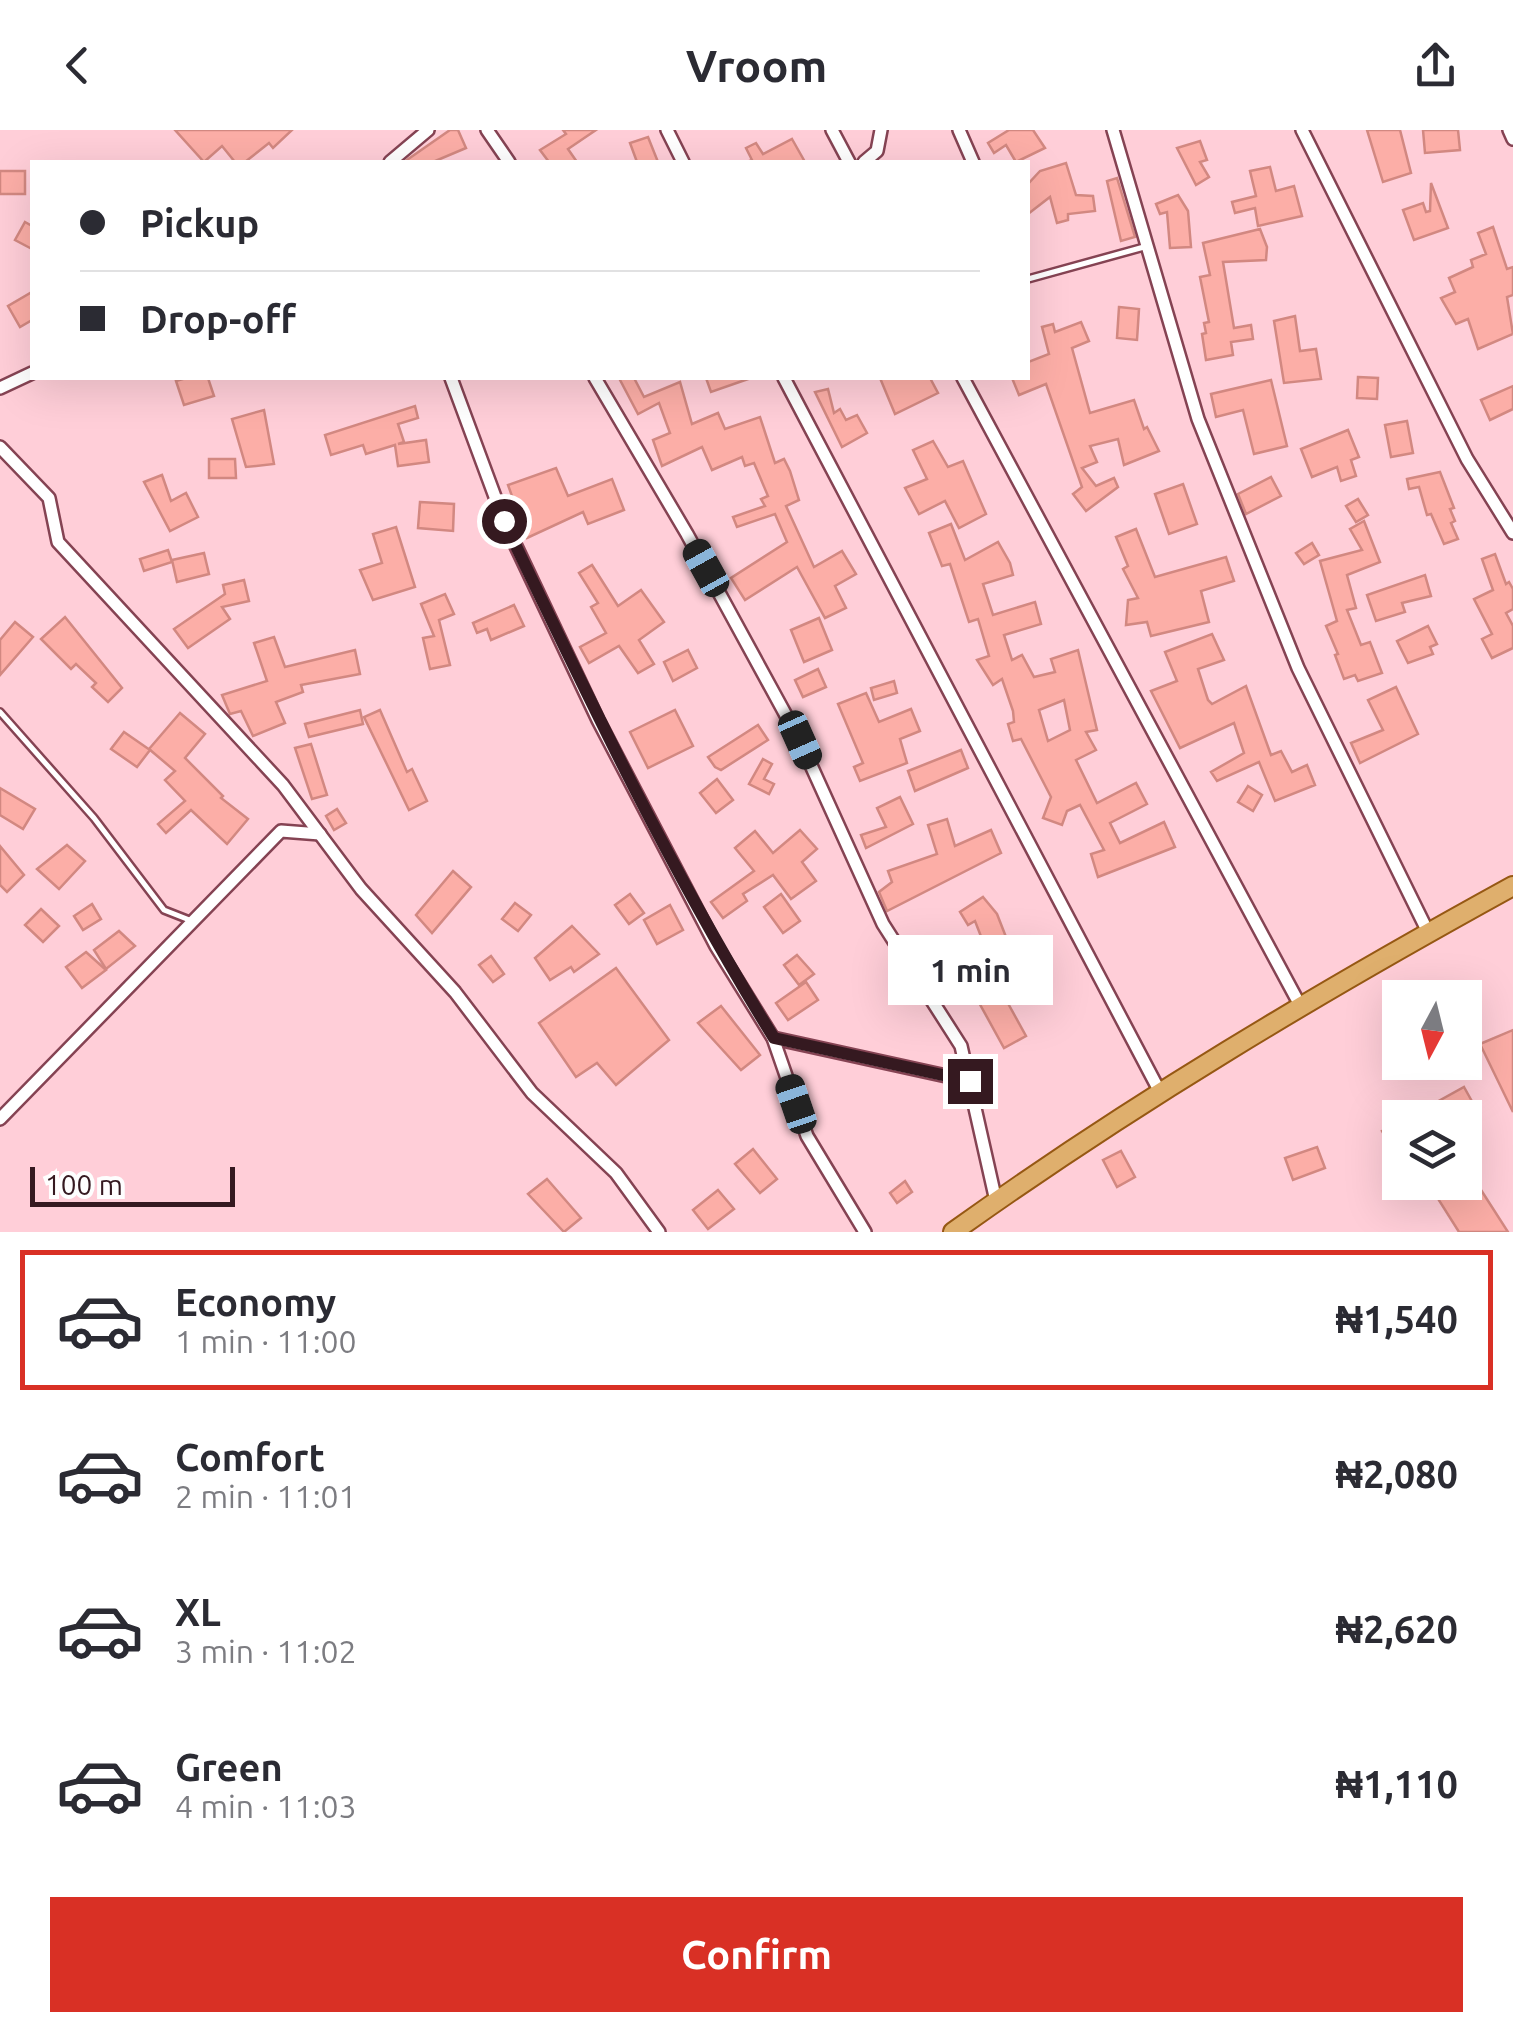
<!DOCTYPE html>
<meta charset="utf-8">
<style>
body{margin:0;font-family:Ubuntu,sans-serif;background:#f7f7f7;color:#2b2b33;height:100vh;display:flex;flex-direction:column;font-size:38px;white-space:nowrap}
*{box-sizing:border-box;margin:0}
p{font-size:32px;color:#7c7c81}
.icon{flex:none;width:55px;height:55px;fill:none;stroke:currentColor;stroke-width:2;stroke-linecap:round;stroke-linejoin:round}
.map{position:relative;height:1102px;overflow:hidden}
.side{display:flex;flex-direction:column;background:#fff;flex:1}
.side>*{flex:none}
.banner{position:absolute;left:30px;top:30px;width:1000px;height:220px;border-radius:0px;box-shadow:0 10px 40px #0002;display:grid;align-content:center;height:220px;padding:0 50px;background:#fff}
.needle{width:65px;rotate:187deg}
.buttons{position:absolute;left:1382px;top:850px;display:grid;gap:20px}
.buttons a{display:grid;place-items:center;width:100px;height:100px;border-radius:0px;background:#fff;box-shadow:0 10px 40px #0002;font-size:50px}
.scale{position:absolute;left:30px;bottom:25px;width:205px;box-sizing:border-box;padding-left:10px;border:5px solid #351920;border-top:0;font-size:28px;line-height:35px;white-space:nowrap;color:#351920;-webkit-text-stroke:8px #fefefe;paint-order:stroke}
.end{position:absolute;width:45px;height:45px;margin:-22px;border:12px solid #351920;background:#fff;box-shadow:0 0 0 5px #fff}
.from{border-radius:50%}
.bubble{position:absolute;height:70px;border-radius:0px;background:#fff;box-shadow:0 10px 40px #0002;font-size:32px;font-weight:700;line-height:70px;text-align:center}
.car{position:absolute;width:30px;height:60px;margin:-30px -15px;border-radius:12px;box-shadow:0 0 8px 2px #0007;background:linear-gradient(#222 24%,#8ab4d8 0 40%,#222 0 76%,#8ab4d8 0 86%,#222 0)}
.banner b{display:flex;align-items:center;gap:35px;height:95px;font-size:38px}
.banner b+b{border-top:2px solid #e1e1e2}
.banner i{width:25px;height:25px;background:#2b2b33}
ul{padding:18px 0 0;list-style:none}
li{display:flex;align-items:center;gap:30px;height:140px;margin:0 20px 15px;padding:0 30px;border:5px solid transparent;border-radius:0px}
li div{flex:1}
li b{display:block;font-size:38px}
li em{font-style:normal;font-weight:700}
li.selected{border-color:#d93025}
li>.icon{width:90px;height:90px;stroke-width:1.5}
.primary-button{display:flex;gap:20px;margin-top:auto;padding:20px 50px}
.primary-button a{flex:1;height:115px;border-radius:0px;background:#d93025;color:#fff;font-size:40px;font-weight:700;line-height:115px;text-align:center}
header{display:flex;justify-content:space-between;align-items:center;height:130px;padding:0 50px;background:#fff;font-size:45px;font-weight:700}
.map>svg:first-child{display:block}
.building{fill:#fcaea7;stroke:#d28881;stroke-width:2.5;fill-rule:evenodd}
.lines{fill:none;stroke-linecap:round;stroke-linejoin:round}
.lane-casing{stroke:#854353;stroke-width:10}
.street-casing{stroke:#854353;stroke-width:16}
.primary-casing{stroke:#965813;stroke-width:22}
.lane{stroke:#fff;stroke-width:5}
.street{stroke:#fff;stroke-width:11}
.primary{stroke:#dfaf6d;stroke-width:18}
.route{stroke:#351920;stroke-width:12}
</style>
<header><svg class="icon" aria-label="back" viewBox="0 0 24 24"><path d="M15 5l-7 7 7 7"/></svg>Vroom<svg class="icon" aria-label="share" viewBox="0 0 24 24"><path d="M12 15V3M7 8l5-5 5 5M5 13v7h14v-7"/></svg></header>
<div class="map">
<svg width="1513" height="1102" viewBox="0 0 1513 1102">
<rect width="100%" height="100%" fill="#ffced8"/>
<g class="building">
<path d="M175 0H292L273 18 269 13 245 32H235L222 16 204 32Z"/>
<path d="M450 0H458L466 18 433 32H404Z"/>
<path d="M563 0H596L568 19 577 32H549L540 20 566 4Z"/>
<path d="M1009 0H1033L1045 18 1016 32 1006 15 994 23 988 13Z"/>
<path d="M1367 0H1400L1411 43 1383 52Z"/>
<path d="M1423 0H1458L1460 20 1425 23Z"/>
<path d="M648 7 658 32H637L630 13Z"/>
<path d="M792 9 805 32H747L752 30 746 18 756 13 763 24Z"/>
<path d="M1200 11 1207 30 1200 32 1209 47 1196 55 1177 18Z"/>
<path d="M1066 33 1076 65 1093 66 1095 81 1068 84V90L1057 93 1050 67 1028 84V54L1040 41Z"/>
<path d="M1270 37 1276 61 1294 56 1302 86 1258 96 1255 78 1235 83 1232 72 1256 66 1250 41Z"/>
<rect x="0" y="41" width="25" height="23"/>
<path d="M1117 48 1135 107 1121 111 1107 51Z"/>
<path d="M1431 53 1448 98 1414 110 1403 80 1423 73 1426 82 1430 81Z"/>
<path d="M1178 65 1188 81 1191 117 1170 118 1167 82 1160 84 1156 74Z"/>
<path d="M25 92 32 96V119L15 110Z"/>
<path d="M1493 97 1507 139 1513 137V165L1507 167 1513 204 1478 219 1468 189 1456 194 1441 168 1455 162 1449 148 1473 137 1471 130 1486 124 1478 103Z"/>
<path d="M1260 99 1267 117 1266 130 1223 132 1234 198 1251 195 1253 209 1231 212 1233 225 1206 230 1202 204 1206 203 1204 193 1209 192 1200 147 1210 145 1203 113Z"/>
<path d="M32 162V190L20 197 8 176Z"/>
<path d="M1119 177 1139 179 1137 210 1117 208Z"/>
<path d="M1295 186 1300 221 1316 219 1321 249 1284 253 1274 191Z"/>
<path d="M1081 192 1089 211 1072 218 1090 283 1134 270 1144 299 1147 297 1159 321 1124 335 1118 309 1090 316 1097 332 1082 338 1096 356 1114 348 1118 357 1086 381 1073 364 1082 357 1046 254 1019 265 1012 248H1028V232L1049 224 1042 197 1053 194 1055 202Z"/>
<path d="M1358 247 1378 248 1377 269 1357 268Z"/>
<path d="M186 248H208L214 266 184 275 176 251Z"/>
<path d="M619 248H634L644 267 680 252 692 294 718 283 725 299 760 287 775 333 784 329 790 341 799 370 786 376 814 437 842 421 856 444 835 456 846 478 825 488 797 437 745 470 731 448 787 412 775 384 737 397 733 387 765 376 761 369 768 366 754 333 745 336 742 327 712 340 702 317 662 336 653 310 670 303 659 273 638 284Z"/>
<path d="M706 248H748V249L711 262Z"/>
<path d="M880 248H930L938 263 895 284Z"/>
<path d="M1271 250 1287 316 1254 324 1243 280 1216 287 1211 264Z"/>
<path d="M1513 256V279L1490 290 1481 270Z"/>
<path d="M828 259 834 283 840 279 846 290 857 285 867 303 842 317 815 262Z"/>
<path d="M415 276 418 288 398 294 404 312 398 314 426 310 429 332 398 336 395 315 366 324 363 315 331 325 325 305Z"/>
<path d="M264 280 274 334 246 337 232 289Z"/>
<path d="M1407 291 1413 323 1391 327 1385 295Z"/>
<path d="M1348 300 1359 327 1351 330 1356 346 1341 351 1337 337 1312 347 1301 319Z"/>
<path d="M933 311 948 337 963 331 986 384 959 398 945 371 919 384 905 358 927 349 913 320Z"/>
<path d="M209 329H235L236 348H209Z"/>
<path d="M556 338 568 366 612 349 624 380 588 394 583 382 527 408 508 355Z"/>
<path d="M1440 342 1454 378 1450 379 1455 391 1451 393 1458 409 1444 414 1431 384 1427 385 1419 357 1409 359 1407 349Z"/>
<path d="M162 345 171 371 186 363 198 387 170 401 144 352Z"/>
<path d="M1271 347 1281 366 1246 384 1238 364Z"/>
<path d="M1183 354 1197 394 1169 404 1155 364Z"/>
<path d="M1358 369 1368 385 1356 392 1346 376Z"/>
<path d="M420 372 454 374 453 401 418 398Z"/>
<path d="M1364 391 1380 432 1347 445 1356 478 1347 480 1361 515 1370 512 1382 543 1358 551 1355 545 1344 549 1335 525 1338 524 1326 496 1337 491 1320 431 1362 420 1350 399Z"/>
<path d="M951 394 965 430 998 412 1010 433 1013 445 983 454 993 485 1035 472 1041 494 1004 505 1012 530 1022 525 1034 547 1055 542 1051 529 1078 520 1097 600 1086 602 1096 620 1076 630 1097 673 1136 653 1147 674 1110 693 1120 713 1164 692 1175 717 1098 747 1091 724 1104 720 1080 675 1067 681 1062 695 1043 688 1051 667 1021 609 1013 611 1008 594 1014 592 1013 581 1002 549 993 555 977 530 989 526 978 489 969 492 950 434 942 436 929 403ZM1064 570 1070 600 1048 611 1039 580Z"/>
<path d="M396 397 415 457 373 470 360 440 382 433 373 404Z"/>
<path d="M1136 399 1155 447 1226 427 1234 451 1201 461 1209 492 1151 506 1147 492 1126 495 1128 470 1138 468 1123 439 1128 436 1116 407Z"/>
<path d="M1312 413 1319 425 1304 434 1296 423Z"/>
<path d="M168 420 172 432 144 441 140 429Z"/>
<path d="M204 423 209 444 177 452 172 430Z"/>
<path d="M1495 424 1506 454 1509 452 1513 459V479L1506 483 1513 496V518L1492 528 1482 509 1492 504 1474 469 1493 460 1482 429Z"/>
<path d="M592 435 618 476 641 460 664 492 639 510 654 534 638 543 619 516 589 533 580 517 606 503 591 477 598 473 579 443Z"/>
<path d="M1425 445 1431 466 1402 473 1405 482 1376 491 1367 465Z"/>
<path d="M244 450 249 471 222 477 230 489 188 518 174 499 225 464 223 455Z"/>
<path d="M445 464 454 484 439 490 450 535 430 539 423 508 434 506 421 474Z"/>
<path d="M514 475 524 496 491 510 487 499 477 503 473 493Z"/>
<path d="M65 487 122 558 108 572 92 557 96 553 76 534 71 539 41 509Z"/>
<path d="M819 488 832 520 804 532 791 500Z"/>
<path d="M15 492 33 507 0 545V510Z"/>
<path d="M1428 496 1437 514 1430 517 1433 524 1408 533 1397 511Z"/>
<path d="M1212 504 1224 530 1198 539 1208 570 1212 574 1246 556 1271 625 1281 621 1292 642 1307 635 1315 655 1275 671 1259 632 1217 651 1211 642 1244 623 1234 593 1180 618 1151 561 1177 551 1165 522Z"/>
<path d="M274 507 285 537 355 520 360 544 301 555 303 562 276 572 285 593 253 606 241 581 230 584 222 565 267 551 254 513Z"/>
<path d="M688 520 697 538 673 551 664 532Z"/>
<path d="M818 539 826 557 803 567 795 550Z"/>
<path d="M894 551 897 563 874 570 871 558Z"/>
<path d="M1396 557 1418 604 1360 633 1351 613 1383 600 1368 570Z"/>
<path d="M866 563 879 592 911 579 920 601 900 609 907 633 860 651 854 637 863 633 838 574Z"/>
<path d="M360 580 363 594 309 607 305 594Z"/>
<path d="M380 580 407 642 412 639 427 671 409 680 364 587Z"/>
<path d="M675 580 693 616 648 638 630 602Z"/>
<path d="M180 583 205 604 185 628 223 666 221 668 248 689 227 714 191 680 166 703 158 694 185 671 165 650 175 641 149 619Z"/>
<path d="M758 595 768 610 721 640 715 637 708 627Z"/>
<path d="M124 602 150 620 137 637 111 619Z"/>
<path d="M311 614 327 665 312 669 295 618Z"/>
<path d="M961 620 968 638 915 661 908 641Z"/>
<path d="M763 629 772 634 764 649 774 654 769 664 749 654Z"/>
<path d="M717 649 733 670 716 683 700 663Z"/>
<path d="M1248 656 1262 665 1253 681 1238 672Z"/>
<path d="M0 658 35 679 23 699 0 685Z"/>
<path d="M900 667 913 694 866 718 861 705 886 697 877 678Z"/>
<path d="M337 679 346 693 334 700 326 686Z"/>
<path d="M947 689 955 716 991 700 1001 723 887 781 879 762 892 752 888 741 937 724 928 695Z"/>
<path d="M800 700 817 719 802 732 816 751 791 769 773 745 743 764 747 771 723 788 711 772 754 741 735 718 755 701 773 723Z"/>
<path d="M67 715 85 731 59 759 37 739Z"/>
<path d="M0 716 24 745 7 762 0 755Z"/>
<path d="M453 741 471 757 432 803 416 785Z"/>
<path d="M630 764 644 783 629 794 615 775Z"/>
<path d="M781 764 800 791 783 803 764 777Z"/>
<path d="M983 767 997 784 1013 825 1037 817 1045 839 1008 852 1000 828 991 832 975 791 968 795 960 782Z"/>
<path d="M515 773 531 785 518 801 502 789Z"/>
<path d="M92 774 101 789 83 800 74 786Z"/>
<path d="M670 775 683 800 657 814 644 790Z"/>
<path d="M41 779 59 796 43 812 25 795Z"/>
<path d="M572 796 599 824 574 842 571 837 550 850 535 828Z"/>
<path d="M119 801 135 816 106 839 94 820Z"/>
<path d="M86 822 106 840 82 858 66 837Z"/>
<path d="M797 825 814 844 799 855 784 835Z"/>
<path d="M491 826 504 844 493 852 479 835Z"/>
<path d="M616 838 669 910 616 955 597 933 576 947 539 893Z"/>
<path d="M806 852 818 870 788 890 776 873Z"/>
<path d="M999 857 1026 906 1004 918 977 869Z"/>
<path d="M721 876 760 925 741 940 698 893Z"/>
<path d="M1513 900V982L1480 914Z"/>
<path d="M1464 957 1479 984 1465 992V988H1408Z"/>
<path d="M1400 992V1033L1382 1001Z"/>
<path d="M1317 1017 1325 1038 1293 1050 1285 1028Z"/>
<path d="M753 1019 777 1049 760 1063 735 1034Z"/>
<path d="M1121 1021 1135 1047 1117 1057 1103 1030Z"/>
<path d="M1465 1035 1508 1102H1459L1435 1064 1454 1052H1465Z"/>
<path d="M547 1049 581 1088 564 1102 528 1064Z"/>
<path d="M905 1051 912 1062 897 1073 890 1063Z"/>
<path d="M718 1060 734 1079 708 1099 693 1080Z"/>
</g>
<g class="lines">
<g class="lane-casing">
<g id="lane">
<path d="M1028 149 1144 117"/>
<path d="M0 582 94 688 164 780 192 791"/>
</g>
</g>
<g class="street-casing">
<g id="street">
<path d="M487 0 509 32"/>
<path d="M667 0 683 32"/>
<path d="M832 0 849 32"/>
<path d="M959 0 973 32"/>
<path d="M1113 0 1198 289 1298 538 1428 802"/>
<path d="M1302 0 1467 329 1513 403"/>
<path d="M1509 0 1513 9"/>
<path d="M390 32 428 0"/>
<path d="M864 32 877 21 881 0"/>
<path d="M451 248 504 391 598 590 716 816 773 908 807 1006 865 1102"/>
<path d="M595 248 687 404 800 611 883 794 961 916 996 1071"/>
<path d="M784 248 1160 962"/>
<path d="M963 248 1301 877"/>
<path d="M0 258 32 243"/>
<path d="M0 317 49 368 58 412 283 655 361 759 455 862 532 963 616 1043 659 1102"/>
<path d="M773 908 969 951"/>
<path d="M0 989 281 701 320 704"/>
</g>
</g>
<g class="primary-casing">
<path id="primary" d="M953 1102C1132 974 1320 862 1513 756"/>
</g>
<use href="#lane" class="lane"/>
<use href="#street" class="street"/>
<use href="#primary" class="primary"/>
</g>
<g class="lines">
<path class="route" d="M504 391C588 567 671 742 774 908L970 951"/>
</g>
</svg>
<div class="buttons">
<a><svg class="needle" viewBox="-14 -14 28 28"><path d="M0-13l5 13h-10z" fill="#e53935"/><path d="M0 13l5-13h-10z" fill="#7c7c81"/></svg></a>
<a><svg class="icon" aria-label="layers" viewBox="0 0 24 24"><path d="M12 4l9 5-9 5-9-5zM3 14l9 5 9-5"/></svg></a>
</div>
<div class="scale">100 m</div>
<i class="end from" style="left:504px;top:391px"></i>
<i class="end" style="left:970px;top:951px"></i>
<div class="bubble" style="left:888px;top:805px;width:165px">1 min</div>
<i class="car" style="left:706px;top:438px;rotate:331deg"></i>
<i class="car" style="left:800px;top:610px;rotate:156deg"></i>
<i class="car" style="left:796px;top:974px;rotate:341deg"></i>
<div class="banner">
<b><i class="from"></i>Pickup</b>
<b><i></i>Drop-off</b>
</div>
</div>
<section class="side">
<ul>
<li class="selected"><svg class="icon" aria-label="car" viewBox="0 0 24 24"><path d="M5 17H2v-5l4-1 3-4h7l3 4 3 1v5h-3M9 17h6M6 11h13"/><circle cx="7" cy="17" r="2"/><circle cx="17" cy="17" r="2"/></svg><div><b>Economy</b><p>1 min · 11:00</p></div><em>₦1,540</em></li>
<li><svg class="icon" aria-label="car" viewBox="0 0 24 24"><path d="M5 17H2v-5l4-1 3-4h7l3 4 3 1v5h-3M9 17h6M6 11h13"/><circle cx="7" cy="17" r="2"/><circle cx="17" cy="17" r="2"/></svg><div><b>Comfort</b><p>2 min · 11:01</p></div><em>₦2,080</em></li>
<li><svg class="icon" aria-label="car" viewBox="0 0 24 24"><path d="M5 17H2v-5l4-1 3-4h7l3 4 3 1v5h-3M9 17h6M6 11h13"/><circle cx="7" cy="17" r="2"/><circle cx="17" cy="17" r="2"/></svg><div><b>XL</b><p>3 min · 11:02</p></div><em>₦2,620</em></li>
<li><svg class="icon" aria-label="car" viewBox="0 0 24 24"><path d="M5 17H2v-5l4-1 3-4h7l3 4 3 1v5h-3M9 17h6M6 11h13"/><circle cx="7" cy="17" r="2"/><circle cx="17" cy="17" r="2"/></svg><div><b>Green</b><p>4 min · 11:03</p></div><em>₦1,110</em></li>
</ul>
<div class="primary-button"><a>Confirm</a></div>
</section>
